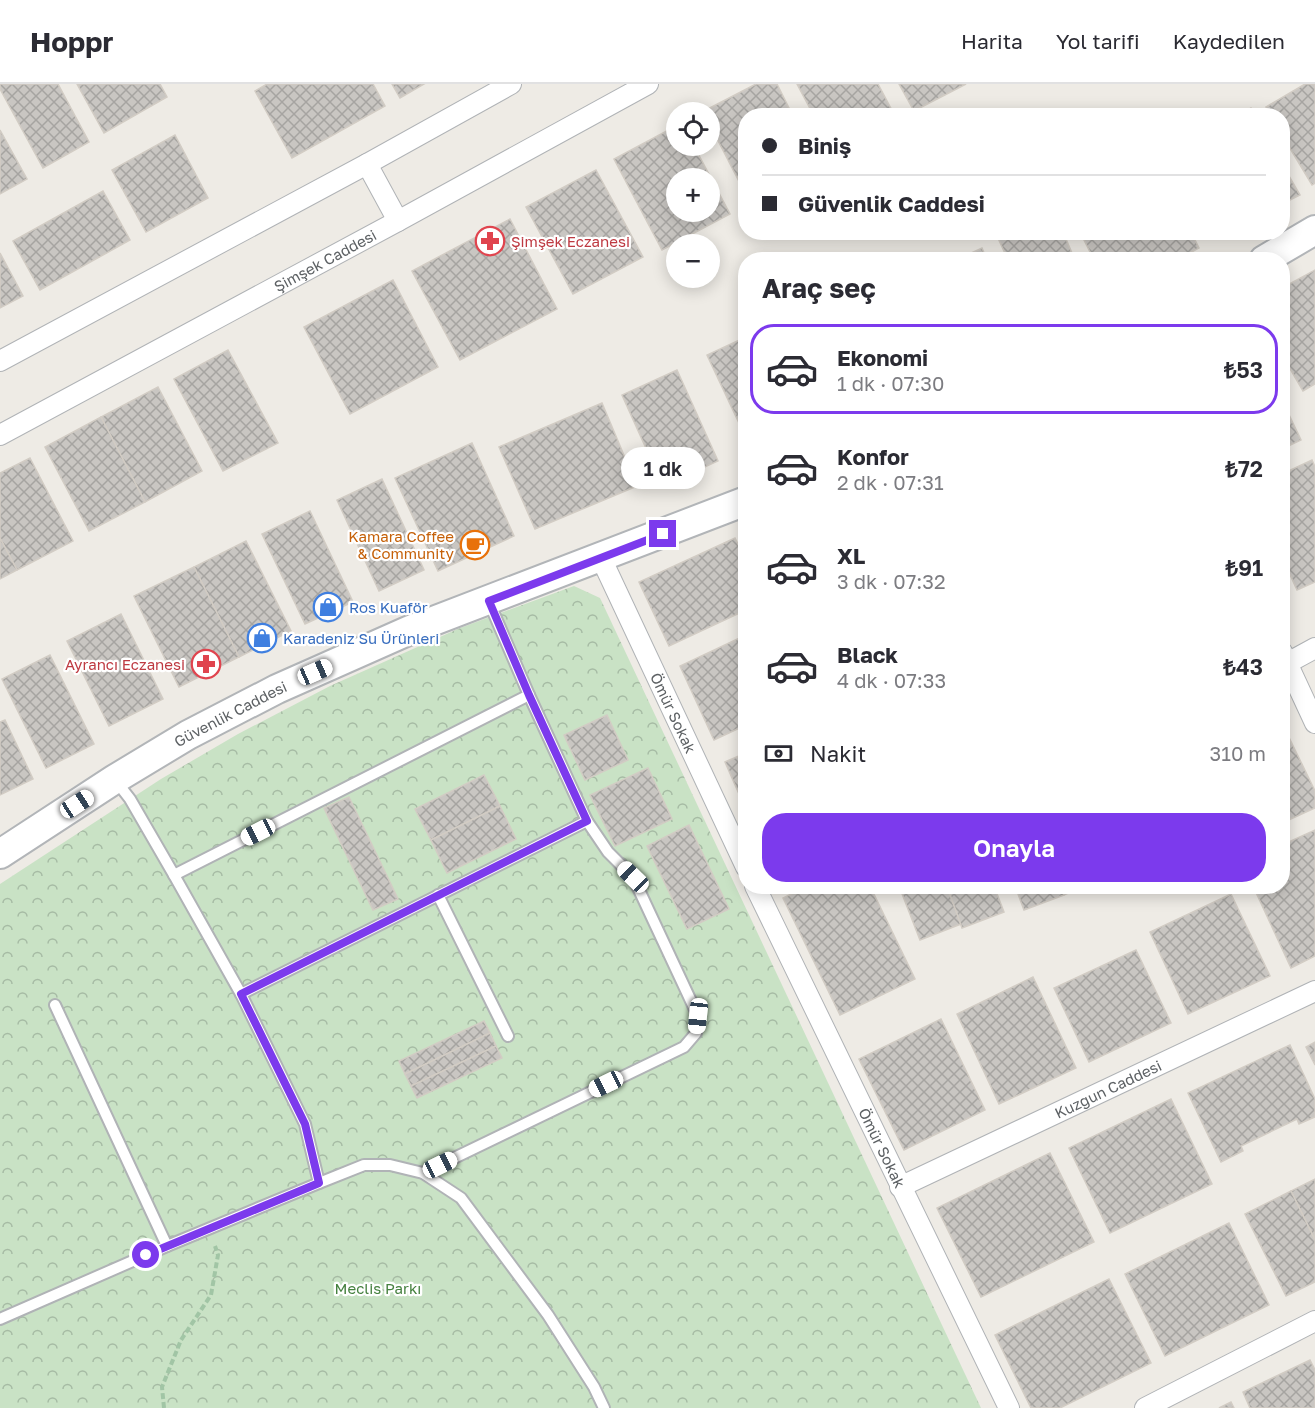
<!DOCTYPE html>
<html lang="tr">
<meta charset="utf-8">
<style>
body{margin:0;font-family:"Golos Text",sans-serif;background:#f2f2f3;color:#2b2b33;height:100vh;display:flex;flex-direction:column;font-size:22px;white-space:nowrap}
*{box-sizing:border-box;margin:0}
p{font-size:20px;color:#7c7c81}
.icon{flex:none;width:33px;height:33px;fill:none;stroke:currentColor;stroke-width:2;stroke-linecap:round;stroke-linejoin:round}
.map{position:relative;flex:1;overflow:hidden}
.side{position:absolute;left:738px;top:168px;width:552px;height:642px;display:flex;flex-direction:column;background:#fff;border-radius:24px;box-shadow:0 3px 15px #0003}
.side>*{flex:none}
.hud{position:absolute;left:738px;top:24px;width:552px;height:132px;border-radius:24px;box-shadow:0 3px 15px #0003;display:grid;align-content:center;height:132px;padding:0 24px;background:#fff}
.controls{position:absolute;left:666px;top:18px;display:grid;gap:12px}
.controls a{display:grid;place-items:center;width:54px;height:54px;border-radius:50%;background:#fff;box-shadow:0 3px 15px #0003;font-size:30px}
.end{position:absolute;width:27px;height:27px;margin:-14px;border:8px solid #7c3aed;background:#fff;box-shadow:0 0 0 3px #fff}
.from{border-radius:50%}
.bubble{position:absolute;height:42px;border-radius:21px;background:#fff;box-shadow:0 3px 15px #0003;font-size:20px;font-weight:600;line-height:42px;text-align:center}
.car{position:absolute;width:18px;height:36px;margin:-18px -9px;border-radius:8px;box-shadow:0 0 4px 2px #0007;background:linear-gradient(#fff 24%,#345 0 40%,#fff 0 76%,#345 0 86%,#fff 0)}
.hud b{display:flex;align-items:center;gap:21px;height:57px;font-size:22px}
.hud b+b{border-top:2px solid #e1e1e2}
.hud i{width:15px;height:15px;background:#2b2b33}
ul{padding:0;list-style:none}
li{display:flex;align-items:center;gap:18px;height:90px;margin:0 12px 9px;padding:0 12px;border:3px solid transparent;border-radius:24px}
li div{flex:1}
li b{display:block;font-size:22px}
li em{font-style:normal;font-weight:600}
li.on{border-color:#7c3aed}
li>.icon{width:54px;height:54px;stroke-width:1.5}
h2{padding:0 24px;font-size:27px;line-height:72px}
.pay{display:flex;align-items:center;gap:15px;height:66px;padding:0 24px;font-size:22px}
.pay p{margin-inline-start:auto}
.button{display:flex;gap:12px;margin-top:auto;padding:12px 24px}
.button a{flex:1;height:69px;border-radius:24px;background:#7c3aed;color:#fff;font-size:24px;font-weight:600;line-height:69px;text-align:center}
header{display:flex;align-items:center;gap:36px;box-sizing:border-box;height:84px;padding:0 30px;background:#fff;border-bottom:2px solid #e1e1e2}
header strong{font-size:28px}
nav{display:flex;gap:33px;margin-inline-start:auto;font-size:21px}
.map>svg:first-child{display:block}
.park{fill:url(#park-crowns)}
.building{fill:url(#building-cross-hatch);stroke:#d2ccc4;stroke-width:1.5;fill-rule:evenodd}
.lines{fill:none;stroke-linecap:round;stroke-linejoin:round}
.service-casing{stroke:#b0b3b6;stroke-width:14}
.minor-casing{stroke:#b0b3b6;stroke-width:22}
.secondary-casing{stroke:#b2b5b8;stroke-width:32}
.path{stroke:#a1c5a5;stroke-width:4;stroke-dasharray:6 3;stroke-linecap:butt}
.service{stroke:#fff;stroke-width:10}
.minor{stroke:#fff;stroke-width:20}
.secondary{stroke:#fff;stroke-width:28}
.route{stroke:#7c3aed;stroke-width:8}
.labels{text-anchor:middle;dominant-baseline:central;stroke-width:4.5;stroke-linejoin:round;paint-order:stroke}
.health-label{font-size:15px;fill:#be3a42;stroke:#fff;text-anchor:start}
.street-label{font-size:15px;fill:#5d6164;stroke:#fff}
.food-label{font-size:15px;fill:#c56008;stroke:#fff;text-anchor:end}
.shop-label{font-size:15px;fill:#366cbe;stroke:#fff;text-anchor:start}
.park-label{font-size:15px;fill:#45813f;stroke:#fff}
</style>
<header>
<strong>Hoppr</strong>
<nav><a>Harita</a><a>Yol tarifi</a><a>Kaydedilen</a></nav>
</header>
<div class="map">
<svg width="1315" height="1324" viewBox="0 0 1315 1324">
<defs>
<pattern id="park-crowns" width="20" height="18" patternUnits="userSpaceOnUse" patternTransform="scale(1.5)"><rect width="20" height="18" fill="#c9e2c5"/><path d="M2 6a3 3 0 1 1 6 0M12 15a3 3 0 1 1 6 0" fill="none" stroke="#a6bba4"/></pattern>
<pattern id="building-cross-hatch" width="8" height="8" patternUnits="userSpaceOnUse" patternTransform="scale(1.5)"><rect width="8" height="8" fill="#c9c6c2"/><path d="M0 0l8 8M0 8l8-8" fill="none" stroke="#a6a4a1"/></pattern>
</defs>
<rect width="100%" height="100%" fill="#eeebe5"/>
<path class="park" d="M574 502 600 514 981 1324H0V800L161 695 238 650 330 602 460 544Z"/>
<g class="building">
<path d="M0 0H58L89 58 43 84 0 5Z"/>
<path d="M77 0H160L167 13 104 49Z"/>
<path d="M267 0H373L385 22 292 74 255 7Z"/>
<path d="M392 0H424L400 14Z"/>
<path d="M756 0H777L793 32H746V111L710 41V28H702Z"/>
<path d="M797 0H878L895 32H814Z"/>
<path d="M899 0H966L914 27Z"/>
<path d="M1305 0H1315V99L1312 101 1282 51V32H1271L1266 23Z"/>
<path d="M1251 24 1255 32H1237Z"/>
<path d="M676 42V62H694L730 130 662 166 614 75ZM676 94H710V128H676Z"/>
<path d="M0 46 27 95 0 110Z"/>
<path d="M175 51 208 114 146 148 112 86Z"/>
<path d="M1282 80 1300 111 1282 120Z"/>
<path d="M596 86 643 173 573 210 526 123Z"/>
<path d="M103 107 130 156 40 206 13 157Z"/>
<path d="M510 135 557 225 460 276 412 187Z"/>
<path d="M1011 148H1063L1075 176H1008L998 154Z"/>
<path d="M1080 148H1191L1199 164 1177 176H1094Z"/>
<path d="M1219 148H1233L1223 155Z"/>
<path d="M982 164 987 176H956Z"/>
<path d="M0 169 23 212 0 224Z"/>
<path d="M1315 186V300L1303 307 1282 271V204Z"/>
<path d="M393 196 438 283 350 330 304 243Z"/>
<path d="M746 253V354L707 271Z"/>
<path d="M228 266 278 359 223 387 174 295Z"/>
<path d="M677 286 718 377 663 402 622 311Z"/>
<path d="M158 303 202 387 145 418 101 333Z"/>
<path d="M1282 316 1301 356 1282 365Z"/>
<path d="M602 319 637 402 535 445 499 363Z"/>
<path d="M101 333 145 418 89 447 45 363Z"/>
<path d="M472 359 514 452 438 487 395 394Z"/>
<path d="M30 374 73 457 17 486 0 454V389Z"/>
<path d="M1312 376 1315 383V498L1297 506 1282 473V390Z"/>
<path d="M382 395 424 486 379 507 337 416Z"/>
<path d="M310 427 353 518 305 540 262 450Z"/>
<path d="M0 454 17 486 0 495Z"/>
<path d="M735 454 746 476V526L669 562 639 498Z"/>
<path d="M246 457 291 547 239 573 194 483Z"/>
<path d="M194 483 239 573 179 603 134 512Z"/>
<path d="M121 530 163 615 109 642 67 557Z"/>
<path d="M746 551V641L714 656 680 582Z"/>
<path d="M50 571 94 660 46 684 2 595Z"/>
<path d="M607 631 628 676 585 696 564 651Z"/>
<path d="M5 636 33 695 0 711V638Z"/>
<path d="M1282 639 1315 707V724L1282 739Z"/>
<path d="M746 669V726L725 678Z"/>
<path d="M648 684 672 735 615 762 590 711Z"/>
<path d="M484 691 500 722 431 756 415 725Z"/>
<path d="M349 713 398 815 373 826 324 724Z"/>
<path d="M500 722 516 755 447 789 431 756Z"/>
<path d="M689 741 729 825 687 845 647 762Z"/>
<path d="M1315 746V872L1291 884 1253 802H1282V761Z"/>
<path d="M807 802H870L915 895 840 931 783 814Z"/>
<path d="M899 802H947L961 840 920 856Z"/>
<path d="M947 802H994L1004 828 962 844Z"/>
<path d="M1015 802H1061L1064 811 1024 826Z"/>
<path d="M1061 802H1084L1064 811Z"/>
<path d="M1231 810 1270 892 1188 930 1150 848Z"/>
<path d="M1136 866 1171 939 1089 978 1054 904Z"/>
<path d="M1033 893 1076 984 999 1020 957 930Z"/>
<path d="M941 935 985 1026 904 1066 859 975Z"/>
<path d="M484 937 490 949 405 990 399 977Z"/>
<path d="M490 949 496 962 411 1002 405 990Z"/>
<path d="M1315 958V981L1306 963Z"/>
<path d="M1290 961 1315 1015V1033L1299 1040 1297 1035 1241 1062 1243 1067 1221 1078 1188 1009Z"/>
<path d="M496 962 502 974 417 1014 411 1002Z"/>
<path d="M1171 1015 1212 1100 1110 1149 1069 1064Z"/>
<path d="M1050 1069 1094 1158 981 1213 937 1124Z"/>
<path d="M1315 1095V1156L1291 1107Z"/>
<path d="M1291 1107 1315 1156V1198L1286 1212 1245 1130Z"/>
<path d="M1229 1139 1269 1221 1165 1272 1125 1190Z"/>
<path d="M1109 1195 1151 1279 1060 1324H1031L995 1251Z"/>
<path d="M1310 1276 1315 1286V1324H1250L1243 1308Z"/>
<path d="M1231 1318 1234 1324H1219Z"/>
</g>
<g class="lines">
<g class="service-casing">
<g id="service">
<path d="M116 697 130 715 174 791 241 910 305 1040 319 1099"/>
<path d="M174 791 529 611"/>
<path d="M438 811 508 952"/>
<path d="M241 910 587 737"/>
<path d="M55 921 167 1162"/>
<path d="M423 1089 684 963 696 949 698 932 633 793 608 768 587 737 529 611 489 518"/>
<path d="M0 1235 167 1162 319 1099 364 1081H390L423 1089 461 1114 548 1231 594 1303 604 1324"/>
</g>
</g>
<g class="minor-casing">
<g id="minor">
<path d="M367 80 398 137"/>
<path d="M0 277 367 80 511 0"/>
<path id="s1" d="M0 351 398 137 648 0"/>
<path id="s2" d="M601 474 746 783"/>
<path d="M1282 568 1315 639"/>
<path d="M1282 582 1315 564"/>
<path id="s3" d="M755 802 1009 1324"/>
<path id="s4" d="M900 1103 1315 907"/>
<path d="M1145 1324 1315 1237"/>
</g>
</g>
<g class="secondary-casing">
<g id="secondary">
<path d="M1264 176 1315 146"/>
<path id="s5" d="M0 770 115 695 188 651 277 605 410 546 746 417"/>
</g>
</g>
<path class="path" d="M164 1324 162 1303 181 1256 211 1211 218 1171 215 1162"/>
<use href="#service" class="service"/>
<use href="#minor" class="minor"/>
<use href="#secondary" class="secondary"/>
</g>
<g class="lines">
<path class="route" d="M146 1171 319 1099 305 1040 241 910 587 737 529 611 489 517 663 450"/>
</g>
<defs>
<g id="pharmacy-ring" transform="scale(1.5)"><circle r="9.5" fill="#fff" stroke="#e0444e" stroke-width="1.5"/><path d="M-2-6h4v4h4v4h-4v4h-4v-4h-4v-4h4Z" fill="#e0444e"/></g>
<g id="cafe-ring" transform="scale(1.5)"><circle r="9.5" fill="#fff" stroke="#e8710a" stroke-width="1.5"/><path d="M-5.5-4.5H6V0H3Q3 3.5 0 3.5H-2.5Q-5.5 3.5-5.5 0ZM3-3.2v2h1.7v-2ZM-6 4.5H4V6H-6Z" fill="#e8710a"/></g>
<g id="shop-ring" transform="scale(1.5)"><circle r="9.5" fill="#fff" stroke="#3f7fe0" stroke-width="1.5"/><path d="M-5-2.5h2.3a2.7 3.5 0 0 1 5.4 0H5L5.5 6h-11ZM-1.5-2.5h3a1.5 2.3 0 0 0-3 0Z" fill="#3f7fe0"/></g>
</defs>
<g fill-rule="evenodd">
<use href="#pharmacy-ring" x="490" y="157"/>
<use href="#cafe-ring" x="475" y="461"/>
<use href="#shop-ring" x="328" y="523"/>
<use href="#shop-ring" x="262" y="554"/>
<use href="#pharmacy-ring" x="206" y="580"/>
</g>
<g class="labels">
<g class="health-label">
<text x="511" y="157">Şimşek Eczanesi</text>
<text x="185" y="580" text-anchor="end">Ayrancı Eczanesi</text>
</g>
<g class="street-label">
<text stroke="none"><textPath href="#s1" startOffset="369">Şimşek Caddesi</textPath></text>
<text stroke="none"><textPath href="#s2" startOffset="171">Ömür Sokak</textPath></text>
<text stroke="none"><textPath href="#s5" startOffset="270">Güvenlik Caddesi</textPath></text>
<text stroke="none"><textPath href="#s4" startOffset="230">Kuzgun Caddesi</textPath></text>
<text stroke="none"><textPath href="#s3" startOffset="291">Ömür Sokak</textPath></text>
</g>
<g class="food-label">
<text x="454" y="452">Kamara Coffee<tspan x="454" dy="17">&amp; Community</tspan></text>
</g>
<g class="shop-label">
<text x="349" y="523">Ros Kuaför</text>
<text x="283" y="554">Karadeniz Su Ürünleri</text>
</g>
<g class="park-label">
<text x="378" y="1204">Meclis Parkı</text>
</g>
</g>
</svg>
<div class="controls">
<a><svg class="icon" aria-label="locate" viewBox="0 0 24 24"><circle cx="12" cy="12" r="6"/><path d="M12 2v4M12 18v4M2 12h4M18 12h4"/></svg></a>
<a>+</a>
<a>−</a>
</div>
<i class="end from" style="left:146px;top:1171px"></i>
<i class="end" style="left:663px;top:450px"></i>
<div class="bubble" style="left:621px;top:363px;width:84px">1 dk</div>
<i class="car" style="left:315px;top:588px;rotate:66deg"></i>
<i class="car" style="left:77px;top:720px;rotate:57deg"></i>
<i class="car" style="left:258px;top:748px;rotate:243deg"></i>
<i class="car" style="left:633px;top:793px;rotate:314deg"></i>
<i class="car" style="left:698px;top:932px;rotate:186deg"></i>
<i class="car" style="left:606px;top:1000px;rotate:244deg"></i>
<i class="car" style="left:440px;top:1081px;rotate:64deg"></i>
<div class="hud">
<b><i class="from"></i>Biniş</b>
<b><i></i>Güvenlik Caddesi</b>
</div>
<section class="side">
<h2>Araç seç</h2>
<ul>
<li class="on"><svg class="icon" aria-label="car" viewBox="0 0 24 24"><path d="M5 17H2v-5l4-1 3-4h7l3 4 3 1v5h-3M9 17h6M6 11h13"/><circle cx="7" cy="17" r="2"/><circle cx="17" cy="17" r="2"/></svg><div><b>Ekonomi</b><p>1 dk · 07:30</p></div><em>₺53</em></li>
<li><svg class="icon" aria-label="car" viewBox="0 0 24 24"><path d="M5 17H2v-5l4-1 3-4h7l3 4 3 1v5h-3M9 17h6M6 11h13"/><circle cx="7" cy="17" r="2"/><circle cx="17" cy="17" r="2"/></svg><div><b>Konfor</b><p>2 dk · 07:31</p></div><em>₺72</em></li>
<li><svg class="icon" aria-label="car" viewBox="0 0 24 24"><path d="M5 17H2v-5l4-1 3-4h7l3 4 3 1v5h-3M9 17h6M6 11h13"/><circle cx="7" cy="17" r="2"/><circle cx="17" cy="17" r="2"/></svg><div><b>XL</b><p>3 dk · 07:32</p></div><em>₺91</em></li>
<li><svg class="icon" aria-label="car" viewBox="0 0 24 24"><path d="M5 17H2v-5l4-1 3-4h7l3 4 3 1v5h-3M9 17h6M6 11h13"/><circle cx="7" cy="17" r="2"/><circle cx="17" cy="17" r="2"/></svg><div><b>Black</b><p>4 dk · 07:33</p></div><em>₺43</em></li>
</ul>
<div class="pay"><svg class="icon" aria-label="cash" viewBox="0 0 24 24"><path d="M3 7h18v10H3z"/><circle cx="12" cy="12" r="2"/></svg>Nakit<p>310 m</p></div>
<div class="button"><a>Onayla</a></div>
</section>
</div>
